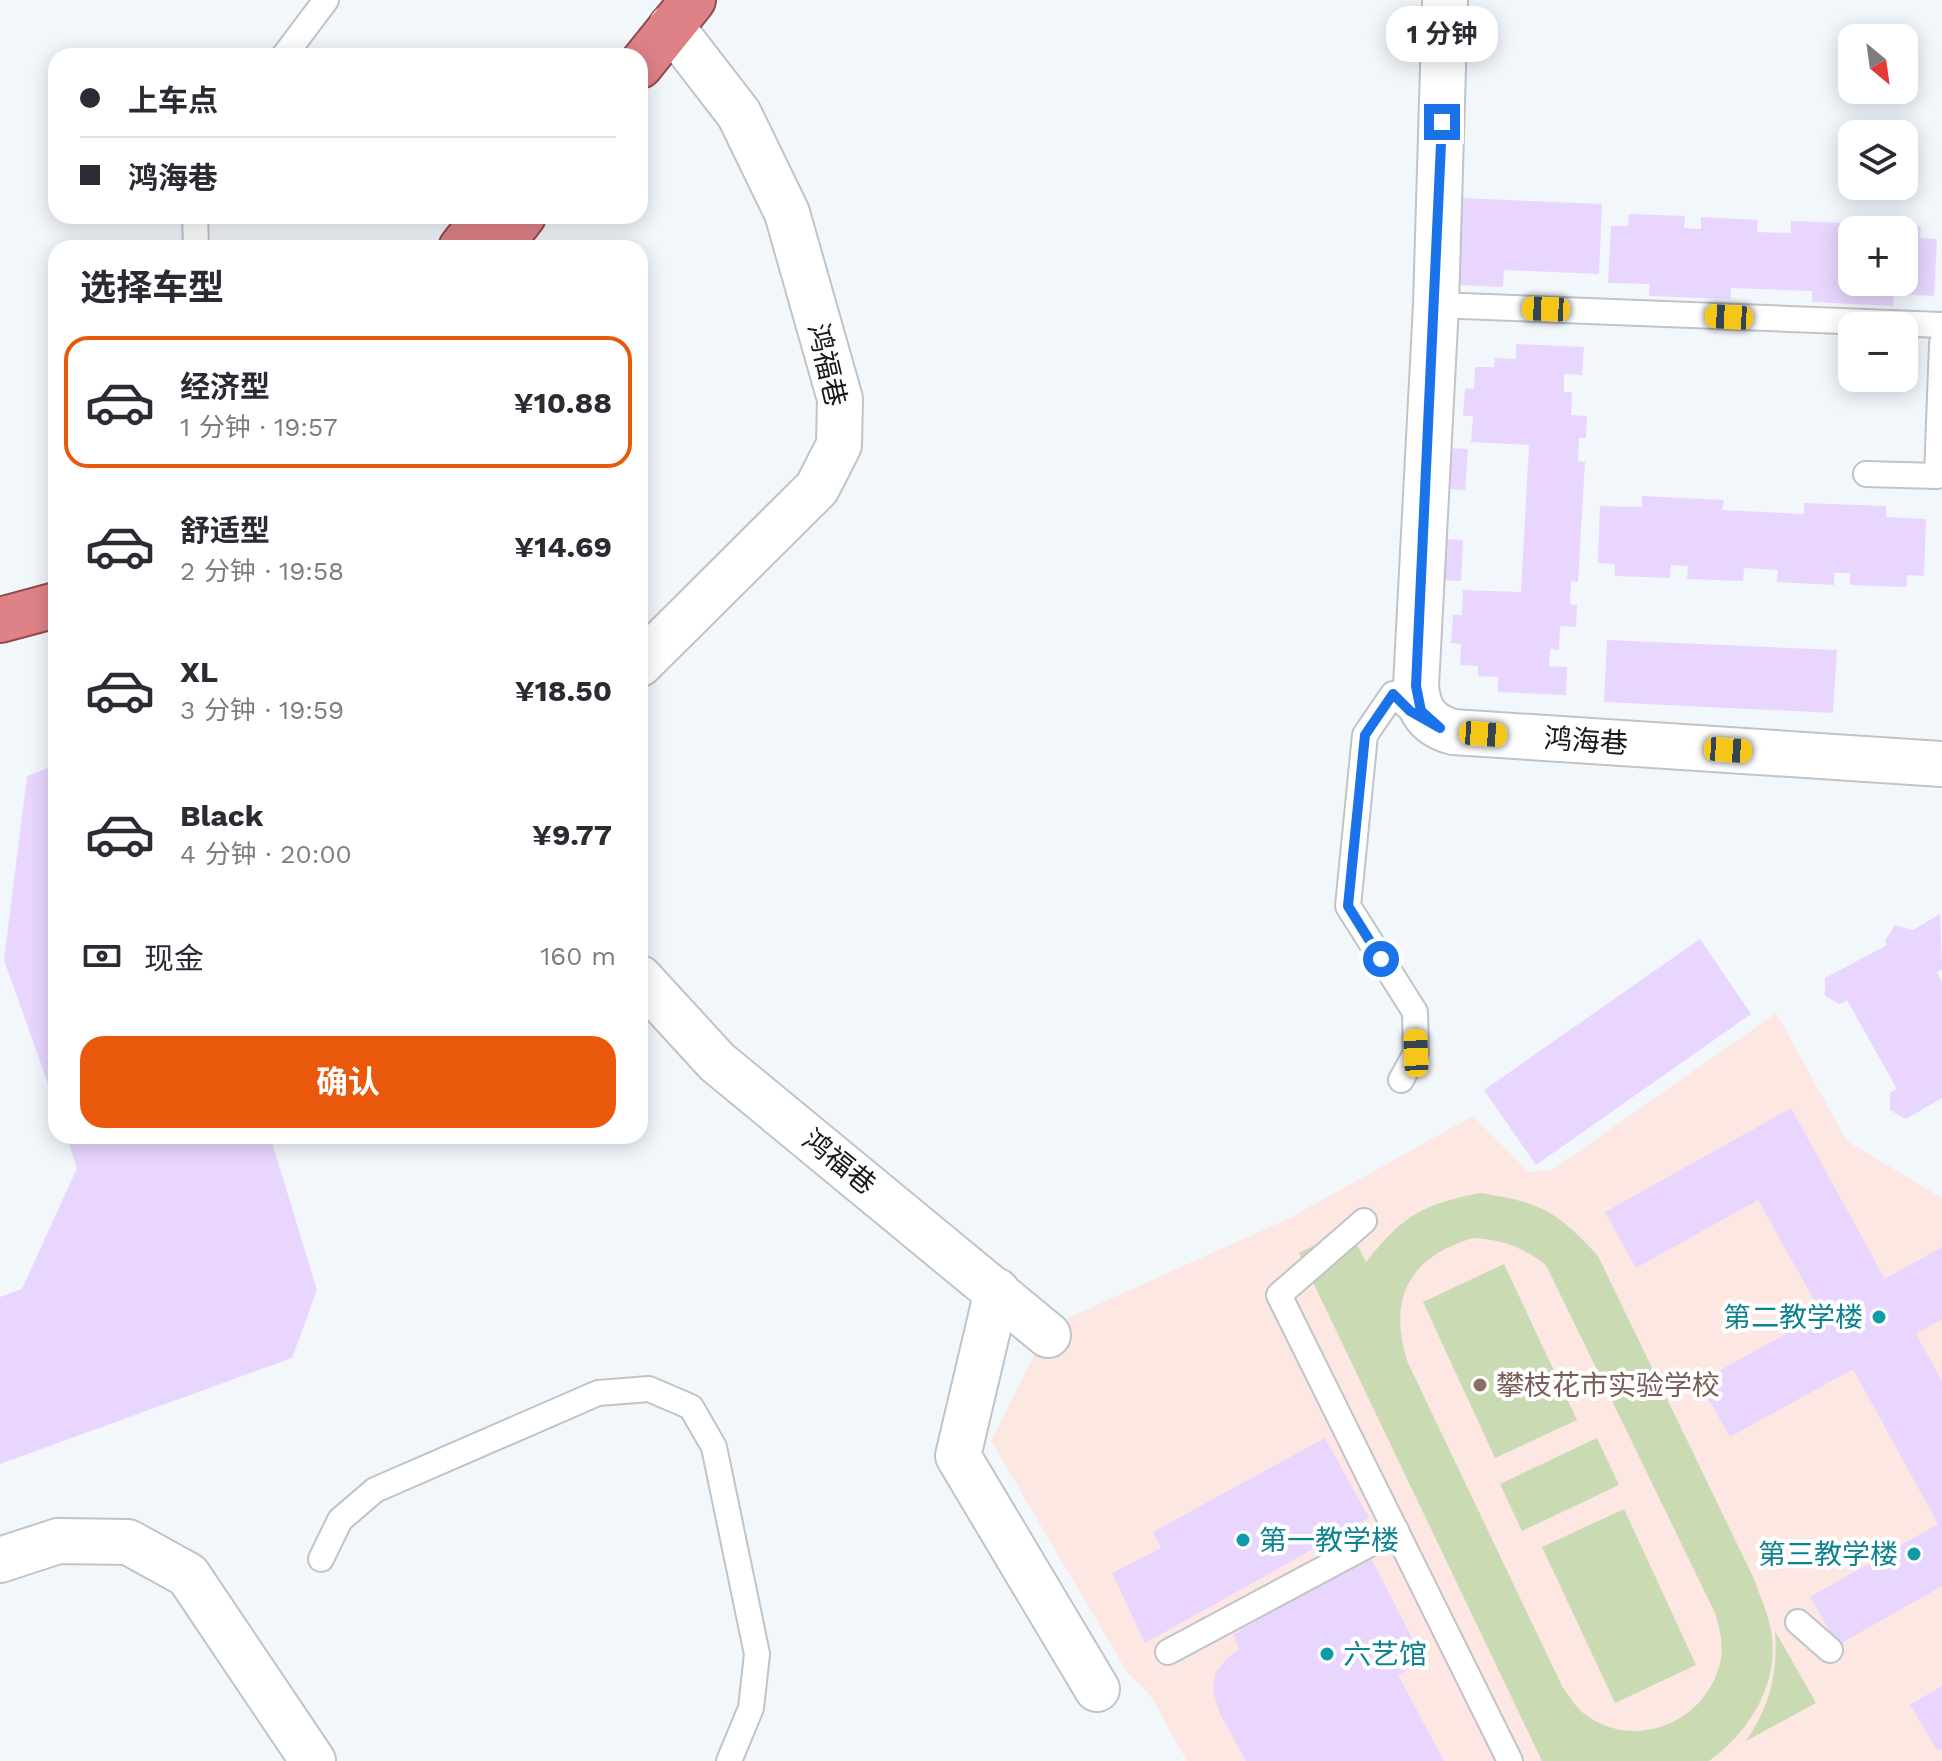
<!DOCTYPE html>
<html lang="zh">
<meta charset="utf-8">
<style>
body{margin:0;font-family:"Work Sans","Noto Sans SC",sans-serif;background:#f7f7f7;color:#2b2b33;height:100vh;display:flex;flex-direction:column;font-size:30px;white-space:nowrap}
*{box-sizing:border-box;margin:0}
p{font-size:26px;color:#7c7c81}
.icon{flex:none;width:44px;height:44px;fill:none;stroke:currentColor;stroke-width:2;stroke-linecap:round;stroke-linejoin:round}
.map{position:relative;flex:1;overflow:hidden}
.panel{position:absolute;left:48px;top:240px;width:600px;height:904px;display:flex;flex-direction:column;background:#fff;border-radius:24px;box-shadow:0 4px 20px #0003}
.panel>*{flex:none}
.banner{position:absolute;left:48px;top:48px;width:600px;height:176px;border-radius:24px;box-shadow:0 4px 20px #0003;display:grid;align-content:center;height:176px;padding:0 32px;background:#fff}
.needle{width:52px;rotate:151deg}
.controls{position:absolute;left:1838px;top:24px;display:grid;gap:16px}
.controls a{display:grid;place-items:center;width:80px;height:80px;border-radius:16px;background:#fff;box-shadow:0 4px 20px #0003;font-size:40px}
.end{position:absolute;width:36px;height:36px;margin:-18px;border:10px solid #1a73e8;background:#fff;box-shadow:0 0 0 4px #fff}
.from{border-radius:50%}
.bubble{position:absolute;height:56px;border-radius:24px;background:#fff;box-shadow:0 4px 20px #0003;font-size:26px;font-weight:700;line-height:56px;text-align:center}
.car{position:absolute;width:24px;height:48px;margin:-24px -12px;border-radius:10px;box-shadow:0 0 6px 2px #0007;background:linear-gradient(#f5c518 24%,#345 0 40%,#f5c518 0 76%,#345 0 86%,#f5c518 0)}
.banner b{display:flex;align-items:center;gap:28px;height:76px;font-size:30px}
.banner b+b{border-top:2px solid #e1e1e2}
.banner i{width:20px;height:20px;background:#2b2b33}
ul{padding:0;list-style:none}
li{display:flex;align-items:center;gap:24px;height:132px;margin:0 16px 12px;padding:0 16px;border:4px solid transparent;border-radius:24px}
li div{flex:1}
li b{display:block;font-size:30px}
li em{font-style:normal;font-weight:700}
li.selected{border-color:#ea580c}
li>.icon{width:72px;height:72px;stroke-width:1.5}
h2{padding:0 32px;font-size:36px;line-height:96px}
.pay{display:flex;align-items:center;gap:20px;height:88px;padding:0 32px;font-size:30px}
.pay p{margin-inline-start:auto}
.cta{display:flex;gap:16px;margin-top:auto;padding:16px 32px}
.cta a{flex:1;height:92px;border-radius:24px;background:#ea580c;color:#fff;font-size:32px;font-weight:700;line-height:92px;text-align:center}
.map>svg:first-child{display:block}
.education{fill:#fce7e2}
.green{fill:#cadbb4;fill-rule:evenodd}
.building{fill:#e9d6ff}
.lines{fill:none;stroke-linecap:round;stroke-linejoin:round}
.service-casing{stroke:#bfc4c8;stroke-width:28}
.minor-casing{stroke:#bfc4c8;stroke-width:48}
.trunk-casing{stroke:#93494f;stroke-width:48}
.service{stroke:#fff;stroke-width:24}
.minor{stroke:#fff;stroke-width:44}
.trunk{stroke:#de8288;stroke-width:44}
.route{stroke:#1a73e8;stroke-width:10}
.culture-dot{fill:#0f9aa8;stroke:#fff;stroke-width:3}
.education-dot{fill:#8d6e63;stroke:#fff;stroke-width:3}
.labels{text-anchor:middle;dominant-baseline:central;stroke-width:8;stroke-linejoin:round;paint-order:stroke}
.street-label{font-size:28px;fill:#17191a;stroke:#fff}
.culture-label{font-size:28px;fill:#0d838f;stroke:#fff;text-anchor:end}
.education-label{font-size:28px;fill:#785e54;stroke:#fff;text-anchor:start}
</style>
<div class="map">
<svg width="1942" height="1761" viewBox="0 0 1942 1761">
<rect width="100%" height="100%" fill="#f2f7fb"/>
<path class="education" d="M1776 1013 1847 1141 1942 1198V1761H1187L1150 1695 1127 1672 991 1441 1037 1349 1059 1322 1290 1218 1473 1116 1529 1172 1552 1170Z"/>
<g class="green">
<path d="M1480 1193C1540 1202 1557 1211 1598 1256L1755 1581C1759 1595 1766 1608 1769 1622 1784 1676 1752 1731 1709 1761H1542L1299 1253 1349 1229 1366 1262C1404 1215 1421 1205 1480 1193ZM1473 1238C1504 1240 1522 1247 1546 1265L1715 1613C1720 1631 1725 1648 1719 1667 1702 1725 1631 1752 1582 1712 1574 1705 1569 1695 1563 1688L1408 1363C1387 1300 1408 1257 1473 1238Z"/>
<path d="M1504 1264 1577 1420 1495 1458 1423 1302Z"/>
<path d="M1597 1438 1619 1485 1522 1531 1500 1484Z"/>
<path d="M1624 1509 1696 1665 1615 1703 1542 1547Z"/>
<path d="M1775 1631 1816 1703 1746 1741C1770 1706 1778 1673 1775 1631Z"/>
</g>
<g class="building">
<path d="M1462 198 1602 204 1599 274 1504 270 1503 287 1458 285Z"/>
<path d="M1629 214 1685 216 1684 228 1701 229V217L1758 220 1757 232 1791 233V221L1848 223 1847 235 1852 236V282H1904V230H1864L1865 224 1921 226 1920 238 1937 239 1934 296 1894 294 1893 306 1812 302V291L1731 288 1730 299 1649 296 1650 284 1608 283 1611 226H1628Z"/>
<path d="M1516 344 1584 347 1582 375 1564 374V392H1572L1571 415 1587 416 1586 438H1579L1578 461 1585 462 1578 582 1571 581 1570 604 1577 605 1576 627 1560 626 1559 650 1550 649 1549 666 1567 667 1566 695 1498 692V677L1478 676V666L1460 665 1461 644 1451 643 1453 615H1462L1463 590 1521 592 1529 445 1471 442 1473 416H1463L1465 388 1474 389 1475 367H1494L1495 358 1516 359Z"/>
<path d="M1447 448 1468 449 1465 490 1448 489Z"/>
<path d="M1642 496 1724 500 1722 510 1804 514V503L1886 506V517L1926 519 1924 576 1907 575 1906 587 1850 585V573H1834V585L1777 582 1778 570 1744 568 1743 581 1687 579 1688 566 1671 565 1670 578 1615 576V564L1598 563 1600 506 1642 507Z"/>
<path d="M1446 539 1463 540 1461 581 1440 580 1442 541Z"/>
<path d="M1607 640 1837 650 1833 713 1604 702Z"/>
<path d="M56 765V1106L4 960 27 776Z"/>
<path d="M1940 914 1942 969 1937 972 1942 982V1098L1906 1119 1890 1110V1093L1897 1089 1847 1000 1840 1004 1825 996V978L1887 945 1885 941 1895 925 1913 930Z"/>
<path d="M1700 939 1751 1014 1536 1165 1484 1090Z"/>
<path d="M1791 1108 1885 1279 1942 1247V1319L1916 1334 1942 1381V1586L1838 1645 1810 1597 1938 1524 1853 1369 1730 1437 1699 1382 1822 1314 1758 1200 1636 1268 1605 1212Z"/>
<path d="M66 1136H270L317 1290 292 1358 0 1464V1297L22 1289 77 1168Z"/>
<path d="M1325 1438 1369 1518 1145 1643 1112 1573 1161 1548 1153 1532Z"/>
<path d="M1369 1554 1424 1661 1398 1675 1444 1761H1246L1220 1714 1213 1691 1215 1674 1226 1659 1239 1649 1233 1635Z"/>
<path d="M1942 1686V1749L1938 1751 1910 1705Z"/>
</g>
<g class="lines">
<g class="service-casing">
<g id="service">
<path d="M284 56 326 0"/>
<path d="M195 216 196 248"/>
<path d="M1436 305 1942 325"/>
<path d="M1866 474 1937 476 1942 343"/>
<path d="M1401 1080 1416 1053 1415 1012 1348 906 1365 735 1393 694 1417 715"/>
<path d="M1364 1221 1279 1295 1510 1761"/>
<path d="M321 1559 340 1520 375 1490 598 1393 649 1389 691 1407 714 1447 757 1654 751 1708 729 1761"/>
<path d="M1798 1622 1830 1650"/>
<path d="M1168 1652 1396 1530"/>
</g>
</g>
<g class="minor-casing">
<g id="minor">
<path d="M1445 0 1436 305 1416 686C1418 711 1428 725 1453 732L1942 764"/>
<path d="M640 664 817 488 839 445 840 399 787 213 739 114 671 26"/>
<path d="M640 978 717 1062 1048 1335"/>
<path d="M997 1291 958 1456 1097 1689"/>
<path d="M0 1560 58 1541 128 1542 188 1575 313 1761"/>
</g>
</g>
<g class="trunk-casing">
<g id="trunk">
<path d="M640 66 693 0"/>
<path d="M461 248 486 216"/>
<path d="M498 248 523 216"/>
<path d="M0 620 56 605"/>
</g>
</g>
<use href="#service" class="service"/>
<use href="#minor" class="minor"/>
<use href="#trunk" class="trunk"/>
</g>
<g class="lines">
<path class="route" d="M1381 959 1348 906 1365 735 1393 694 1410 711 1440 728 1421 711 1416 686 1442 122"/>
</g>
<g class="culture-dot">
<circle cx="1879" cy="1317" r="8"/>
<circle cx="1243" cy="1540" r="8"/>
<circle cx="1914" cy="1554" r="8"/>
<circle cx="1327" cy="1654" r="8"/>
</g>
<circle class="education-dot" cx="1480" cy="1385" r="8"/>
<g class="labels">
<g class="street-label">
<text transform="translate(827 365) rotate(77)">鸿福巷</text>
<text transform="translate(1586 741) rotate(4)">鸿海巷</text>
<text transform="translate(839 1162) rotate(39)">鸿福巷</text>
</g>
<g class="culture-label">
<text x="1863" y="1317">第二教学楼</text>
<text x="1259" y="1540" text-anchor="start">第一教学楼</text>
<text x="1898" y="1554">第三教学楼</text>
<text x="1343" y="1654" text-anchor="start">六艺馆</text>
</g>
<g class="education-label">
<text x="1496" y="1385">攀枝花市实验学校</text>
</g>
</g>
</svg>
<div class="controls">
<a><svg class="needle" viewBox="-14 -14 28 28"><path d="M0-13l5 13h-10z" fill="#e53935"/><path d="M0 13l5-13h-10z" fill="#7c7c81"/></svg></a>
<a><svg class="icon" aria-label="layers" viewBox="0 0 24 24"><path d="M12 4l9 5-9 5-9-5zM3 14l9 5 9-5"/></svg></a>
<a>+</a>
<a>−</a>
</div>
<i class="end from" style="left:1381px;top:959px"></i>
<i class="end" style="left:1442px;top:122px"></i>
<div class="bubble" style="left:1386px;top:6px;width:112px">1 分钟</div>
<i class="car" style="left:1546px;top:309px;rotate:272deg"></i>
<i class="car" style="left:1729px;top:317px;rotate:273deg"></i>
<i class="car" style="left:1483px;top:734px;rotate:94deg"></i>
<i class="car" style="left:1728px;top:750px;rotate:94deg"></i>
<i class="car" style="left:1416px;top:1053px;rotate:358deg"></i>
<div class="banner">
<b><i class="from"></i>上车点</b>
<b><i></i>鸿海巷</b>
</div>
<section class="panel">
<h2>选择车型</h2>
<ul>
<li class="selected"><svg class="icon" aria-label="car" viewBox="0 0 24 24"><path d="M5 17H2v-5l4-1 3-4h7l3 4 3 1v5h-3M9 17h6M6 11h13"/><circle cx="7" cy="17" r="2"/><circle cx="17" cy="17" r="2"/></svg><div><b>经济型</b><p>1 分钟 · 19:57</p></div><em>¥10.88</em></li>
<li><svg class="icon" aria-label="car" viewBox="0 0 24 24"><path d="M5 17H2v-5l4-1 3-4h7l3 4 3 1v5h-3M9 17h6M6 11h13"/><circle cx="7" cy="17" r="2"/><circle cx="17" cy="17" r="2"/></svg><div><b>舒适型</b><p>2 分钟 · 19:58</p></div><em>¥14.69</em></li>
<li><svg class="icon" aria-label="car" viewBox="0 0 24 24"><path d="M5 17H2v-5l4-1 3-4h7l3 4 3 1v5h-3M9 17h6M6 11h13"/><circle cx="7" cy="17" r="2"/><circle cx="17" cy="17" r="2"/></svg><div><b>XL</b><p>3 分钟 · 19:59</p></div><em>¥18.50</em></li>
<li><svg class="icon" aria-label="car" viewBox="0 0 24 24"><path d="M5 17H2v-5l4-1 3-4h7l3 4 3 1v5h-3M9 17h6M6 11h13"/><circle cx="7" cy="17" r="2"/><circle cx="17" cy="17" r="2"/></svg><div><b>Black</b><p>4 分钟 · 20:00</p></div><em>¥9.77</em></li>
</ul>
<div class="pay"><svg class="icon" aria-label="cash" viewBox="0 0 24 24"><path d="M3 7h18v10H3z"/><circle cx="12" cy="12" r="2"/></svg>现金<p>160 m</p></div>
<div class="cta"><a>确认</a></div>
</section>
</div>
